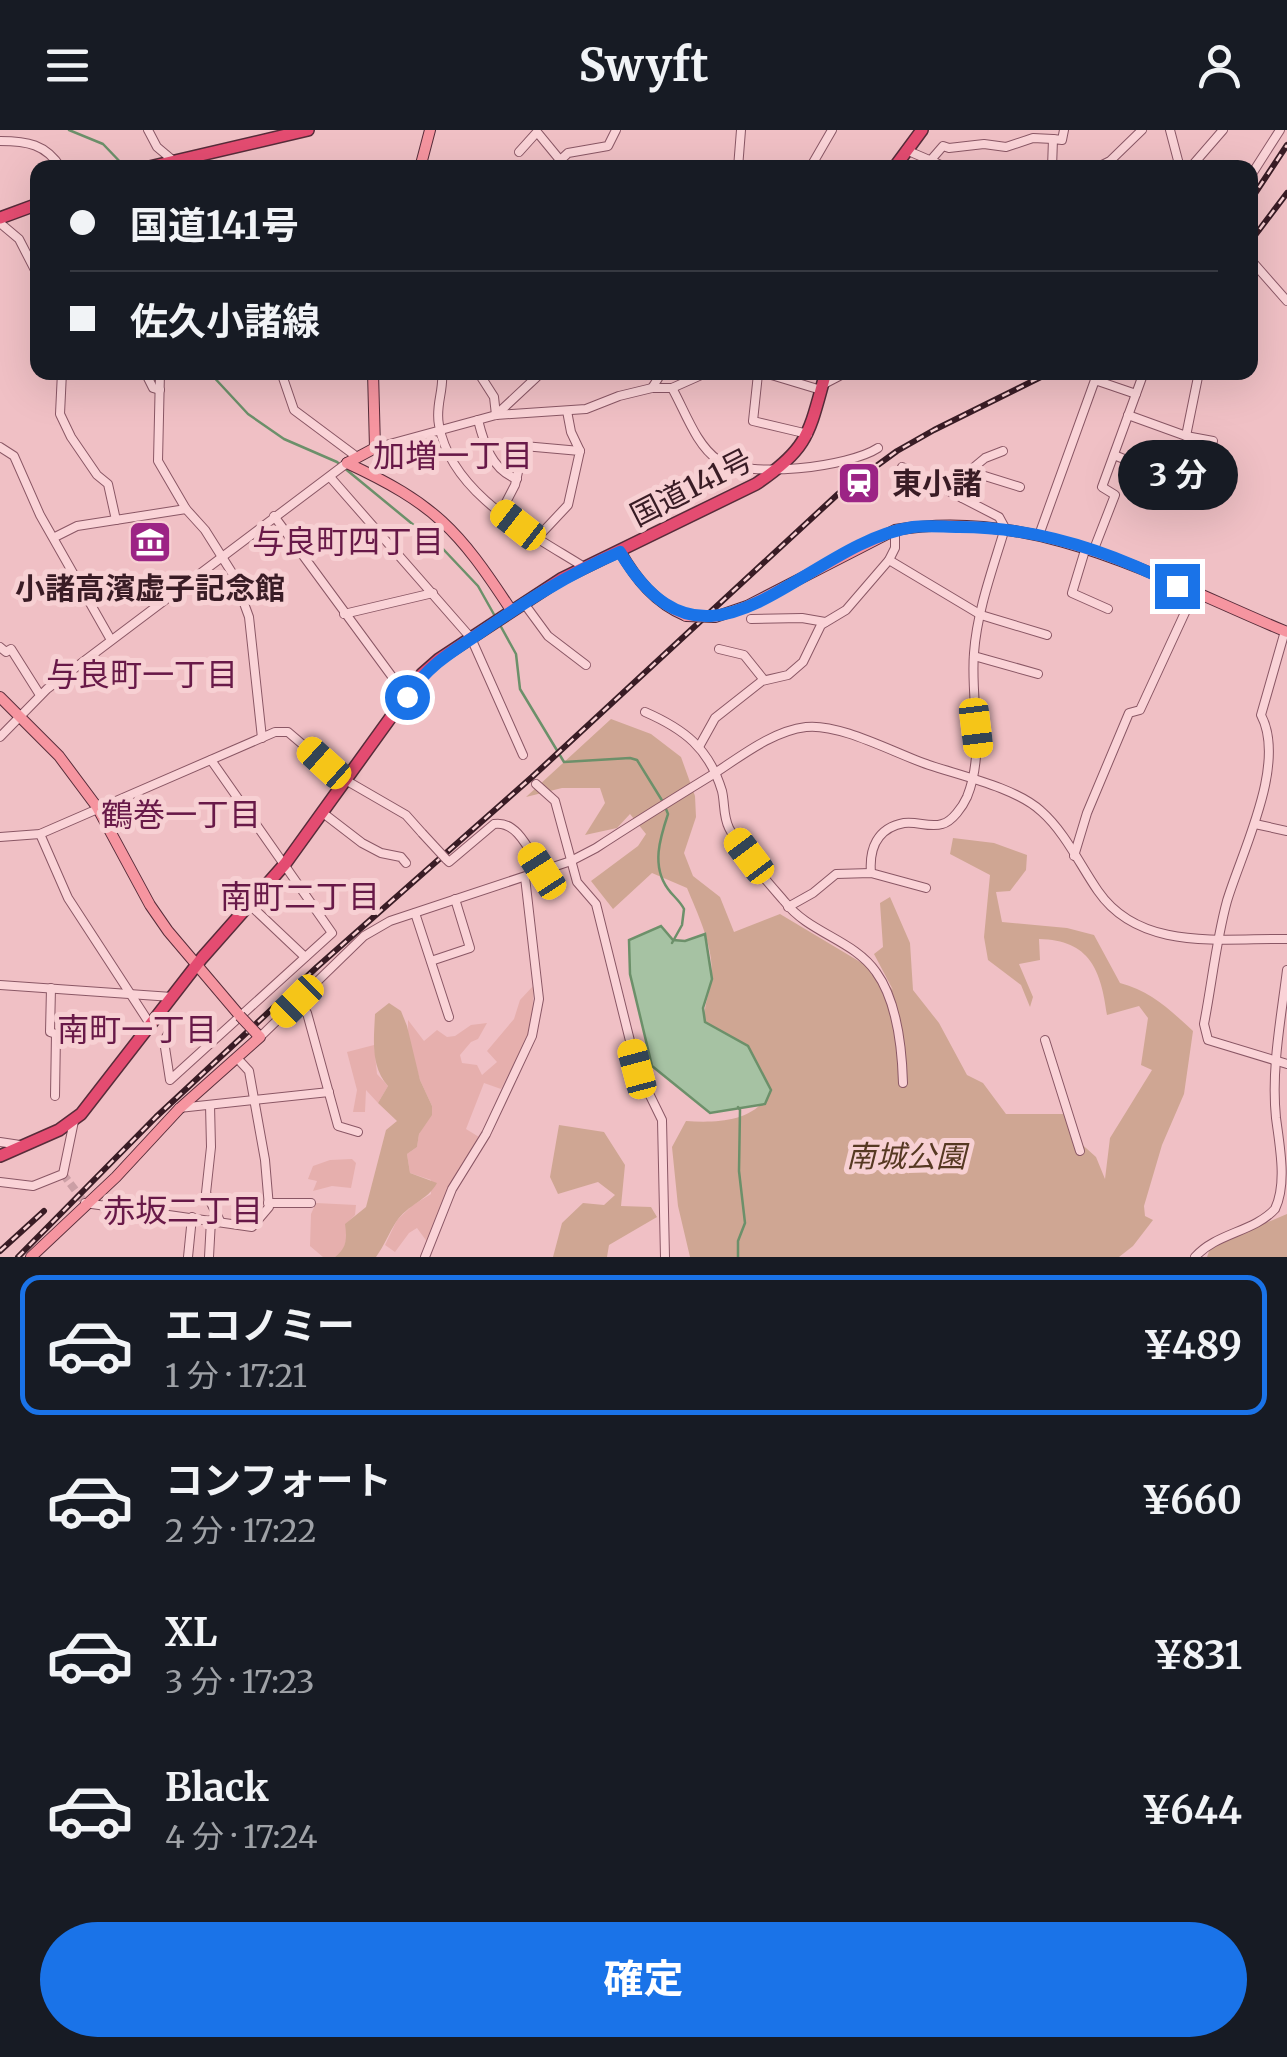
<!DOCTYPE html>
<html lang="ja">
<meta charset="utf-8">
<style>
body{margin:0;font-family:Merriweather,"Noto Sans JP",serif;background:#242831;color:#f1f3f6;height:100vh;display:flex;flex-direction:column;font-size:38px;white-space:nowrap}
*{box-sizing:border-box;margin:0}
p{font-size:32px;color:#9ea1a6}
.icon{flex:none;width:55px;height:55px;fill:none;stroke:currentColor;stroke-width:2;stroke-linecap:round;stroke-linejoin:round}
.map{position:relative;height:1127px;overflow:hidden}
.drawer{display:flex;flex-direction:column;background:#171b24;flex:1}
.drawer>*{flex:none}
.hud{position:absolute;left:30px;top:30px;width:1228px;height:220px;border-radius:20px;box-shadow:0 10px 40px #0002;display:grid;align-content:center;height:220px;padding:0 40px;background:#171b24}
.end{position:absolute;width:45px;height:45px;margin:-22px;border:12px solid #1a73e8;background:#fff;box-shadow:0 0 0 5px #fff}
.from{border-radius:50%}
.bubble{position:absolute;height:70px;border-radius:35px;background:#171b24;box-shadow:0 10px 40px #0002;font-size:32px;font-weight:700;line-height:70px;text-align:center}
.car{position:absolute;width:30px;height:60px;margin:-30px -15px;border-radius:12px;box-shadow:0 0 8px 2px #0007;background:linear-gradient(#f5c518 24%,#345 0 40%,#f5c518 0 76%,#345 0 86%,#f5c518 0)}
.hud b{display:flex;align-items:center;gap:35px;height:95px;font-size:38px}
.hud b+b{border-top:2px solid #363941}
.hud i{width:25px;height:25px;background:#f1f3f6}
ul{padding:18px 0 0;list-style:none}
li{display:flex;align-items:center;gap:30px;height:140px;margin:0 20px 15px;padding:0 20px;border:5px solid transparent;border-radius:20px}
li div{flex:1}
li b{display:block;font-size:38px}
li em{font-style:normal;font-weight:700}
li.on{border-color:#1a73e8}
li>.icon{width:90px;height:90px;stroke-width:1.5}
.button{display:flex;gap:20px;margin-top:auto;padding:20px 40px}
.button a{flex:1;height:115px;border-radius:60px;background:#1a73e8;color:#fff;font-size:40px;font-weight:700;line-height:115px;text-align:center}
header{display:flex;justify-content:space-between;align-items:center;height:130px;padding:0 40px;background:#171b24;font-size:45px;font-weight:700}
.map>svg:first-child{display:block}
.farmland{fill:#e6afad}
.green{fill:#cfa693}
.water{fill:#a6c2a3;stroke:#6c906a;stroke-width:2.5}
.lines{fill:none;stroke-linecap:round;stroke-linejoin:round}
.stream{stroke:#6c906a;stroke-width:2.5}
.minor-tunnel{stroke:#cb9fa5;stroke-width:8;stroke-dasharray:8 4;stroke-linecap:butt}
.minor-casing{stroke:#8a5765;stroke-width:10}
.major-casing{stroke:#572c3a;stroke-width:12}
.highway-casing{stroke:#572c3a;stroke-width:14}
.minor{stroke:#fad3d7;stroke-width:8}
.major{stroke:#f695a0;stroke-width:10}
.highway{stroke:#e44c71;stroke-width:11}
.rail-casing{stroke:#391c25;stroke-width:6}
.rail{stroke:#f7d0d3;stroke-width:2.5;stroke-dasharray:8;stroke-linecap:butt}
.minor-bridge-casing{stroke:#8a5765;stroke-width:10;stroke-linecap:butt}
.major-bridge-casing{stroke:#572c3a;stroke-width:12;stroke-linecap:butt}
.minor-bridge{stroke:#fad3d7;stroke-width:8}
.major-bridge{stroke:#f695a0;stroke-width:10}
.route{stroke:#1a73e8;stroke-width:12}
.labels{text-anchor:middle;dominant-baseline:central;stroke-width:10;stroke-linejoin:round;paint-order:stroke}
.poi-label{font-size:30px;font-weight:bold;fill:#391c25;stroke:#f7d0d3;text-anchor:start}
.street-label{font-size:30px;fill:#391c25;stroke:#f7d0d3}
.park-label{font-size:30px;font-style:italic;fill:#563922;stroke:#f7d0d3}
.neighbourhood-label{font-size:32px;fill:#681948;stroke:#f7d0d3}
</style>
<header><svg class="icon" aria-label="menu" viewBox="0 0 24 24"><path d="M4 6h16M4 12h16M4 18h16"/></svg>Swyft<svg class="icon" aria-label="person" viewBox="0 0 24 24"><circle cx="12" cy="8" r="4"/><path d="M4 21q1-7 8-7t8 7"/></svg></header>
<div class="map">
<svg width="1287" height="1127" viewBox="0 0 1287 1127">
<rect width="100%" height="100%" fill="#f0c0c5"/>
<g class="farmland">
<path d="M534 855 531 900 501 959 484 953 466 999 479 1007 447 1065 428 1113 417 1098 409 1103 395 1122 385 1115 397 1090 413 1075 431 1064V1050L410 1043 407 1024 417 1017 419 1004 432 976 420 950 408 909V890L424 911 437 900 447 907 455 906 471 895 487 893 478 909 471 912 460 925 462 933 477 935 482 945 497 932 487 921 514 889 520 870Z"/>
<path d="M374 915 377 944 388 956 378 973 366 960 365 982H353L357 960 347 922Z"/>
<path d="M352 1029 356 1033 351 1058 332 1056 313 1061 317 1051 308 1049 313 1036 330 1030Z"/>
<path d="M316 1073 356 1075 355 1085 346 1094 347 1107 343 1121 335 1127H323L310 1116 311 1084Z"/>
</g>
<g class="green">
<path d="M611 589 651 604 681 627 695 666 696 687 684 723 693 746 720 767 734 802 780 784 877 842 893 860 874 824 883 817 880 773 890 767 910 813 913 860 939 893 967 945 983 953 1006 984H1069L1077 1010 1096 1027 1105 1049 1110 1008 1152 940 1141 935 1148 888 1139 876 1107 885C1101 840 1090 810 1039 809L1040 830 1019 834 1033 867 1030 877 1021 855 988 830 984 807 990 745 950 724 953 708 994 713 1027 725 1026 740 1010 761 996 762 1002 792 1067 798 1094 805 1120 853C1151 861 1170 880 1193 901L1184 964 1162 1015 1144 1076 1145 1086 1153 1090 1133 1116 1119 1127H690L678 1076 672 1017 686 991C717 993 756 992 771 960L748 916 705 892C703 876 709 867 711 852 716 821 698 785 687 758L652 743 613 779 591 751 638 716 646 704 630 684 617 698 585 705 605 673 600 658H562L526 667Z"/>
<path d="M389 873 401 881 407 896 420 950 432 976V985L419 1004 417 1017 407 1024 410 1043 437 1053C428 1070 407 1075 396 1092 389 1103 384 1116 376 1127H335C347 1118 347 1108 345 1094L366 1077 386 1000 397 991 378 973 388 956C370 936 374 909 375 884Z"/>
<path d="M559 995 604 1002 625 1035 621 1076 651 1077 657 1087 609 1115 607 1127H553L562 1093 583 1073 604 1075 615 1065 598 1052 558 1064 550 1047Z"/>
<path d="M1287 1084V1127H1207L1211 1116Z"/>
</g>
<path class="water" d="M661 796 673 810 685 811 705 804 712 849 703 878 705 892 748 916 771 960 765 974 710 983 652 936 630 844 629 810Z"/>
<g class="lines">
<g class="stream">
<path d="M69 0 103 14 126 38"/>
<path d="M209 242 248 284 284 309 337 332 444 420 478 456 496 488"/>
<path d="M500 495 516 524 520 559 564 632 630 628 637 630 663 672"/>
<path d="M666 679 668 684C660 708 651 736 668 759 673 766 680 771 684 779L682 795 672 813"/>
<path d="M738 977 740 980 739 1041 745 1093 738 1111V1127"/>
</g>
<path class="minor-tunnel" d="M63 1044 85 1073"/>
<g class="minor-casing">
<g id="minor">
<path d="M148 0 157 17 182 38"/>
<path d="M1170 0 1180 38"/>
<path d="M0 11C27 11 46 14 61 38"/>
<path d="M906 20 948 38"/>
<path d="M519 22 537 2 560 30"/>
<path d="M930 31 943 16 949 18 984 14 1006 17 1033 8 1053 9"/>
<path d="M552 38 568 23 608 16 616 0"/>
<path d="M738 38 741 0"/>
<path d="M810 38 832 0"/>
<path d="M1052 38 1053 9 1062 10 1064 0"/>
<path d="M1096 38 1110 31 1142 0"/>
<path d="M1190 38 1223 0"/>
<path d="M1250 47 1280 0"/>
<path d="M0 93 19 109 38 146"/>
<path d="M1250 129 1287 171"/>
<path d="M62 242 60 284 71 307 97 345 108 354 116 390"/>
<path d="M145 242 153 258 160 260"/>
<path d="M160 242 158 331 186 379 205 400 234 446 249 487 262 608"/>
<path d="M281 242 294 280 357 327"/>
<path d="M442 242C444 261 435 276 439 295 451 364 530 403 584 437"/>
<path d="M478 242 494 267 496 285"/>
<path d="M727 242 768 244 821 260"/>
<path d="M758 244 753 291 808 304"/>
<path d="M822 255 847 242"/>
<path d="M652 258 662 242"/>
<path d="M672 258C685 281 696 315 718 330 748 349 849 337 878 318"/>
<path d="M567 281 571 302 580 321"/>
<path d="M496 285 542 242"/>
<path d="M1128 285 1186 306 1213 311"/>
<path d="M478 290C484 314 492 340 517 349"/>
<path d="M1186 306 1199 242"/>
<path d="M0 317 14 326 40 385 111 510"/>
<path d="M375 318 496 285 586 279 619 266 652 258H672L708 242"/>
<path d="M1114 325 1181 352"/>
<path d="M972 342 1020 357"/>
<path d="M330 347 471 508 523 625"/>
<path d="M962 368 973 338 985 328 1003 321"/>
<path d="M501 382 515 355 524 316 580 321 568 375 537 408"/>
<path d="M274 386 407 567"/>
<path d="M1039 405 1095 250 1136 264"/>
<path d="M55 407 77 396 186 379"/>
<path d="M1086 417 1072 463 1108 479"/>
<path d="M1094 419 1115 365 1102 357 1144 242"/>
<path d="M889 430 981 485 1047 505"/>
<path d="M523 472 548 506 586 535"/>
<path d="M344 484 433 463"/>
<path d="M751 489 802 488 825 492"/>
<path d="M1285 501 1261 585C1287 634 1242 721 1227 771 1216 811 1212 853 1204 894L1208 910 1287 934"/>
<path d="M0 517 6 522 11 519 40 565"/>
<path d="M719 519 744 525 764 550"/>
<path d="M974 526 1038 544"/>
<path d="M645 582C684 599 709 618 722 661 725 674 723 686 729 698 742 724 766 750 785 772 809 803 854 810 876 842 897 871 902 918 903 953"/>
<path d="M0 607 47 559 347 333"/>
<path d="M700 615 715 588 762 551 788 545 803 532 821 495 846 480 889 430 895 418V400"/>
<path d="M536 654 555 671 577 752 596 774 637 939 662 990 665 1127"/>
<path d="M323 683 362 713 381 723 401 727 406 733"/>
<path d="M1255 694 1287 701"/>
<path d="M40 704 68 768 150 894"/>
<path d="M0 707 40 704 275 602H288L342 648 406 685 422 703"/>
<path d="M1074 726 1087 683 1129 583 1140 580 1194 463"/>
<path d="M446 729 449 732 494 694C518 690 530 723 542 741"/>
<path d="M871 743C869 719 877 698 904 693 917 691 930 698 942 694 952 692 963 676 967 667 986 620 970 572 974 523 977 481 993 438 1005 398L999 387 902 337"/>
<path d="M251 776 305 827"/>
<path d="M788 777 813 763 836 744 871 743 926 758"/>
<path d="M415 783 449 887"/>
<path d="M431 831 470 818 455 769"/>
<path d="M0 855 172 867"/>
<path d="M51 858 50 902 56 904 55 966"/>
<path d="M297 871 307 883 338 996 358 1002"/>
<path d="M159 883 169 892V902L164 911 170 950 332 803 211 630"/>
<path d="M260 907 364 806 390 791 571 731 596 718C634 693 673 669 712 645 740 627 772 601 806 597 840 593 896 624 929 635 962 646 1016 658 1041 681 1065 702 1080 735 1098 761 1140 822 1222 808 1287 809"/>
<path d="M1045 910 1080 1021"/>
<path d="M210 975 211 1017 206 1063 220 1091"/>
<path d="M179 978 329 962"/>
<path d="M0 1012 20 1015"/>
<path d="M0 1052 33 1056 63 1044 74 991"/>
<path d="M85 1073 252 1097 269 1077 265 1030 249 941 237 928"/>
<path d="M268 1073H311"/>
<path d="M188 1127 192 1087"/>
<path d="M209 1127 211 1090"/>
<path d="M425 1127 452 1059 486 1004 532 906 539 869 525 747"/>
<path d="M1195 1127C1216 1103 1254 1102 1275 1079 1287 1054 1280 1018 1276 988 1271 939 1281 889 1287 840"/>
</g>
</g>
<g class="major-casing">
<g id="major">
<path d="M420 38 430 0"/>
<path d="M347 333C435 374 458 399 511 480"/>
<path d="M347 333 375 318 373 242"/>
<path d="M620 421C636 449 655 473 686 486"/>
<path d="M715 487 747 476 895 400C1037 376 1161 450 1287 502"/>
<path d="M0 567 59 626 97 677 150 775 168 801 240 886"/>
<path d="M31 1127 116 1047 179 979 260 907 256 903"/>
</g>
</g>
<g class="highway-casing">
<g id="highway">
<path d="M145 38 308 0"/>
<path d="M894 38 922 0"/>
<path d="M0 88 38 74"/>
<path d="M0 1026 59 1000 81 984 202 828 285 734 422 544 439 529 561 449 756 354C810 318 809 302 826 242"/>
</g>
</g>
<use href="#minor" class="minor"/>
<use href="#major" class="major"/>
<use href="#highway" class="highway"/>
<g class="rail-casing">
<g id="rail">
<path d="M1250 71 1287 15"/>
<path d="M1250 112 1287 63"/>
<path d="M0 1121 44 1081"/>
<path d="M18 1127 156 987 317 837 532 647 838 364 897 321 934 300 1051 242"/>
</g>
</g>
<use href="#rail" class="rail"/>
<g class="minor-bridge-casing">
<path id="minor-bridge" d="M422 703 446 729"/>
</g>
<g class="major-bridge-casing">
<g id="major-bridge">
<path d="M686 486 715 487"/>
<path d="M240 886 256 903"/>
</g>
</g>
<use href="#minor-bridge" class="minor-bridge"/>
<use href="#major-bridge" class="major-bridge"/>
</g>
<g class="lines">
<path class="route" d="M407 567C426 538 448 524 477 505 523 473 568 444 620 422 709 572 802 414 913 397 928 395 944 397 959 397 1036 397 1108 420 1177 456"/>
</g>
<defs>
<g id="station-square" transform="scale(2.25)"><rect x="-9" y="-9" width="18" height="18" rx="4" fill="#9c2485" stroke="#f7d0d3"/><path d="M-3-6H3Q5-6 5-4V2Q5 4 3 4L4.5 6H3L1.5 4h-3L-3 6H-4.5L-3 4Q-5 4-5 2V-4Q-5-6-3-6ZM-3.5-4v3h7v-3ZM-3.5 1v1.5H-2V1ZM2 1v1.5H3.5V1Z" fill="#fff"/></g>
<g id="museum-square" transform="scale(2.25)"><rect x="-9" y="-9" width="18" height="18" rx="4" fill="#9c2485" stroke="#f7d0d3"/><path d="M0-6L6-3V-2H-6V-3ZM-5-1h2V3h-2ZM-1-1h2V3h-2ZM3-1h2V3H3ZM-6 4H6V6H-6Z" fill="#fff"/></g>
</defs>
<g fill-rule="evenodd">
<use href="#station-square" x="859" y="353"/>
<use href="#museum-square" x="150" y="412"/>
</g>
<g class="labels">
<g class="poi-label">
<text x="892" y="353">東小諸</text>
<text x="150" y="458" text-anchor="middle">小諸高濱虚子記念館</text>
</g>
<g class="street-label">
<text transform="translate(691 357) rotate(-27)">国道141号</text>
</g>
<g class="park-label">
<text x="906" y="1026">南城公園</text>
</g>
<g class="neighbourhood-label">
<text x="453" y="326">加増一丁目</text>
<text x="348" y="412">与良町四丁目</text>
<text x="142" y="545">与良町一丁目</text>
<text x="181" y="685">鶴巻一丁目</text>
<text x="300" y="767">南町二丁目</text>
<text x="137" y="900">南町一丁目</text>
<text x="183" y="1081">赤坂二丁目</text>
</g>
</g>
</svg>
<i class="end from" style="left:407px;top:567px"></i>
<i class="end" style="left:1177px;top:456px"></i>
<div class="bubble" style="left:1118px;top:310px;width:120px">3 分</div>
<i class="car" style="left:518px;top:395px;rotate:308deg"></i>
<i class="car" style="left:976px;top:598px;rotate:173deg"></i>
<i class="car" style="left:324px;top:633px;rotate:312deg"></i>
<i class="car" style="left:749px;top:726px;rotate:323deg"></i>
<i class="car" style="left:542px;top:741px;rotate:327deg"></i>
<i class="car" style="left:297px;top:871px;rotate:225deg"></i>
<i class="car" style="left:637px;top:939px;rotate:345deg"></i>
<div class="hud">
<b><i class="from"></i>国道141号</b>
<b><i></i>佐久小諸線</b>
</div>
</div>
<section class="drawer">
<ul>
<li class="on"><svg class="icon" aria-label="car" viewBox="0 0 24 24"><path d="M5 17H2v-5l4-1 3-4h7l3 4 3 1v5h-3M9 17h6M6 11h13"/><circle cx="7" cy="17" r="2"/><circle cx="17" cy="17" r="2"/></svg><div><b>エコノミー</b><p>1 分 · 17:21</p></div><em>¥489</em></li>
<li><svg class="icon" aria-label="car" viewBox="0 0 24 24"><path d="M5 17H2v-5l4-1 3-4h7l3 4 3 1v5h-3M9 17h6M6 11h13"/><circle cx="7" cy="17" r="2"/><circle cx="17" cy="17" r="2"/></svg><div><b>コンフォート</b><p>2 分 · 17:22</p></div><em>¥660</em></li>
<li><svg class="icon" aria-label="car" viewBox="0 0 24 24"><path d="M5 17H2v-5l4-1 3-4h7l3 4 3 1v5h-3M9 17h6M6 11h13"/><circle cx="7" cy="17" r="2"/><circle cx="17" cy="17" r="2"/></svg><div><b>XL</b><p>3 分 · 17:23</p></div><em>¥831</em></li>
<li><svg class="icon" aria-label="car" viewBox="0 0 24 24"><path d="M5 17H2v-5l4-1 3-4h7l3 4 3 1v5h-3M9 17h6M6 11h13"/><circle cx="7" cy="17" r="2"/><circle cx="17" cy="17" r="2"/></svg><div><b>Black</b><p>4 分 · 17:24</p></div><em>¥644</em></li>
</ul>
<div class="button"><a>確定</a></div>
</section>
